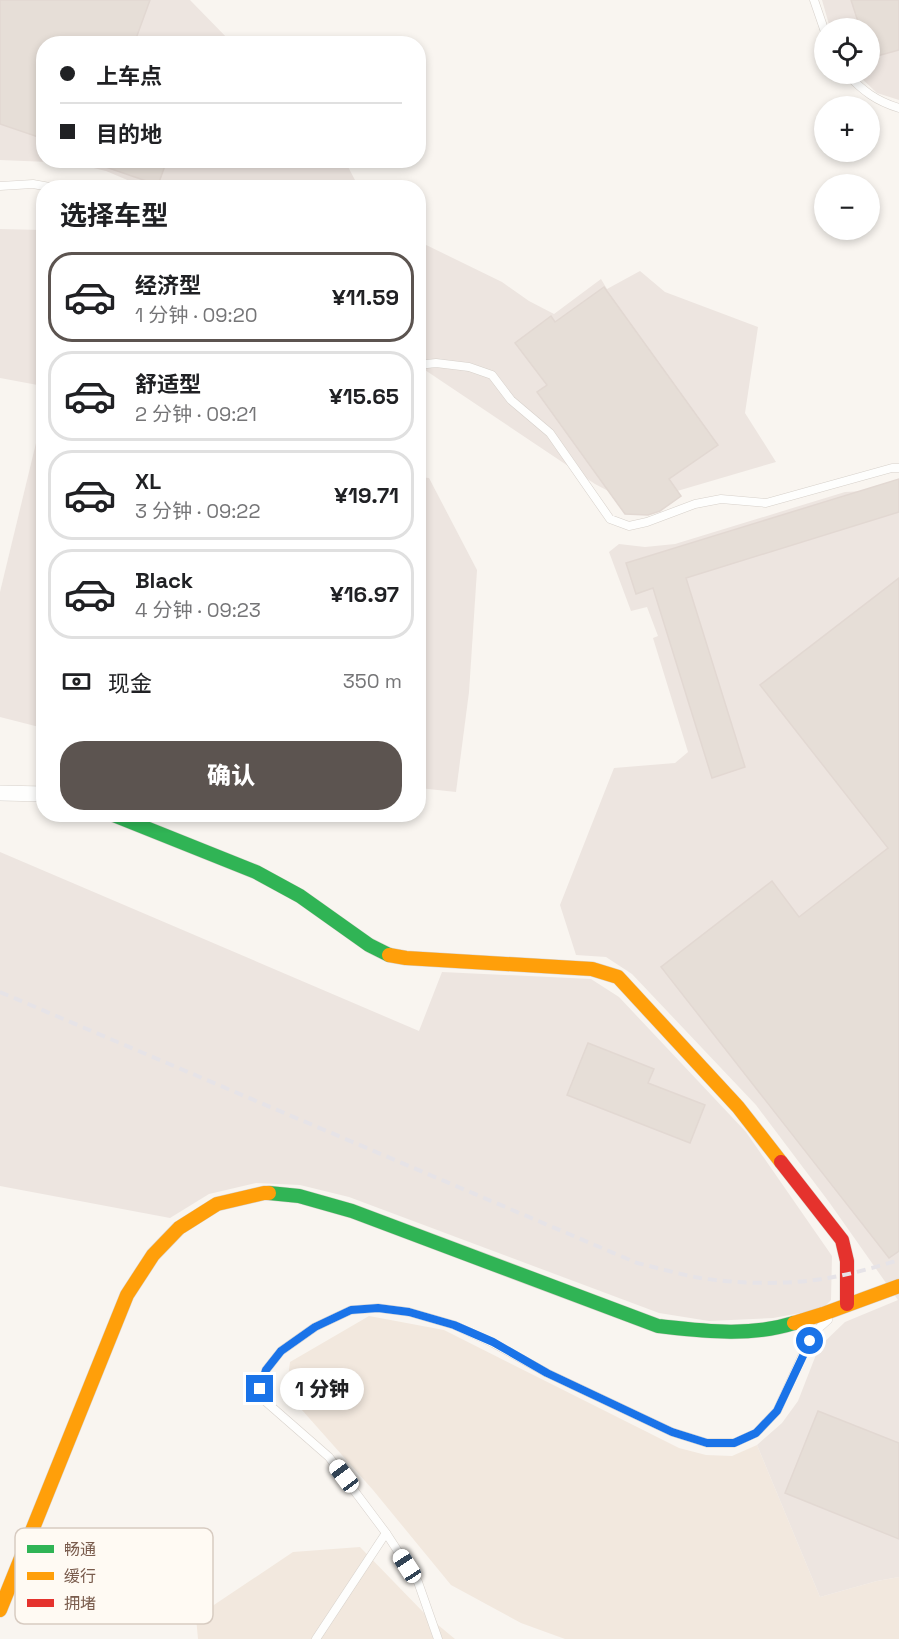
<!DOCTYPE html>
<html lang="zh">
<meta charset="utf-8">
<style>
body{margin:0;font-family:"Space Grotesk","Noto Sans SC",sans-serif;background:#f6f6f6;color:#202124;height:100vh;display:flex;flex-direction:column;font-size:22px;white-space:nowrap}
*{box-sizing:border-box;margin:0}
p{font-size:20px;color:#757577}
.icon{flex:none;width:33px;height:33px;fill:none;stroke:currentColor;stroke-width:2;stroke-linecap:round;stroke-linejoin:round}
.map{position:relative;flex:1;overflow:hidden}
.drawer{position:absolute;left:36px;top:180px;width:390px;height:642px;display:flex;flex-direction:column;background:#fff;border-radius:24px;box-shadow:0 3px 9px #0003}
.drawer>*{flex:none}
.banner{position:absolute;left:36px;top:36px;width:390px;height:132px;border-radius:24px;box-shadow:0 3px 9px #0003;display:grid;align-content:center;height:132px;padding:0 24px;background:#fff}
.controls{position:absolute;left:814px;top:18px;display:grid;gap:12px}
.controls a{display:grid;place-items:center;width:66px;height:66px;border-radius:50%;background:#fff;box-shadow:0 3px 9px #0003;font-size:30px}
.end{position:absolute;width:27px;height:27px;margin:-14px;border:8px solid #1a73e8;background:#fff;box-shadow:0 0 0 3px #fff}
.from{border-radius:50%}
.bubble{position:absolute;height:42px;border-radius:21px;background:#fff;box-shadow:0 3px 9px #0003;font-size:20px;font-weight:800;line-height:42px;text-align:center}
.car{position:absolute;width:18px;height:36px;margin:-18px -9px;border-radius:8px;box-shadow:0 0 4px 2px #0007;background:linear-gradient(#fff 24%,#345 0 40%,#fff 0 76%,#345 0 86%,#fff 0)}
.banner b{display:flex;align-items:center;gap:21px;height:57px;font-size:22px}
.banner b+b{border-top:2px solid #e0e0e0}
.banner i{width:15px;height:15px;background:#202124}
ul{padding:0;list-style:none}
li{display:flex;align-items:center;gap:18px;height:90px;margin:0 12px 9px;padding:0 12px;border:3px solid #e0e0e0;border-radius:24px}
li div{flex:1}
li b{display:block;font-size:22px}
li em{font-style:normal;font-weight:800}
li.active{border-color:#5c5450}
li>.icon{width:54px;height:54px;stroke-width:1.5}
h2{padding:0 24px;font-size:27px;line-height:72px}
.pay{display:flex;align-items:center;gap:15px;height:66px;padding:0 24px;font-size:22px}
.pay p{margin-inline-start:auto}
.action{display:flex;gap:12px;margin-top:auto;padding:12px 24px}
.action a{flex:1;height:69px;border-radius:24px;background:#5c5450;color:#fff;font-size:24px;font-weight:800;line-height:69px;text-align:center}
.map>svg:first-child{display:block}
.residential{fill:#f2e8de}
.industrial{fill:#ede5e0}
.building{fill:#e6ded7;stroke:#e2d8d2;stroke-width:1.5}
.lines{fill:none;stroke-linecap:round;stroke-linejoin:round}
.lane-casing{stroke:#d7d1cb;stroke-width:9}
.street-casing{stroke:#d7d1cb;stroke-width:16}
.fast-casing{stroke:#d9d2cb;stroke-width:15}
.slow-casing{stroke:#d9d2cb;stroke-width:15}
.jam-casing{stroke:#d9d2cb;stroke-width:15}
.lane{stroke:#fefefd;stroke-width:8}
.street{stroke:#fefefd;stroke-width:15}
.fast{stroke:#30b455;stroke-width:14}
.slow{stroke:#ff9f0a;stroke-width:14}
.jam{stroke:#e5322d;stroke-width:14}
.rail{stroke:#e6e3e7;stroke-width:4;stroke-dasharray:9 6;stroke-linecap:butt}
.route{stroke:#1a73e8;stroke-width:8}
.key{fill:#fffaf3;stroke:#d7cbc1;stroke-width:1.5}
.key-label{font-size:16px;fill:#7a5c4d}
</style>
<div class="map">
<svg width="899" height="1639" viewBox="0 0 899 1639">
<rect width="100%" height="100%" fill="#f9f5f0"/>
<g class="residential">
<path d="M369 1316 444 1330 679 1448 706 1455 732 1456 757 1445 820 1597 877 1581 899 1577V1639H565L521 1623 451 1585 373 1490 286 1392 290 1362Z"/>
<path d="M360 1547 426 1615 455 1639H198L196 1617 293 1552Z"/>
</g>
<g class="industrial">
<path d="M0 0H190L232 43 44 44V160L345 161 356 182 361 187H144L106 171 73 163 0 160Z"/>
<path d="M822 0H899V100L877 93 857 74H870V28H830Z"/>
<path d="M0 229 43 230V386L0 378Z"/>
<path d="M418 241 502 282 529 301 554 314 601 279 607 289 640 271 665 292 758 327 745 413 776 462 667 494 612 493 595 484 419 366Z"/>
<path d="M43 414 44 728H43L0 717V592Z"/>
<path d="M419 477 429 478 477 570 469 692 456 792 419 788Z"/>
<path d="M884 490 899 495V1577L877 1581 820 1597 757 1445 782 1423 798 1401 819 1347 845 1322 898 1300 829 1202 756 1105 632 974 606 957 576 955 560 905 614 768 675 763 688 752 653 638 658 636 647 607 631 611 609 552 619 544 645 547 675 544 845 492Z"/>
<path d="M0 852 419 1031 442 972 591 979 619 997 746 1132 832 1256 831 1300 822 1309 773 1318 709 1321 659 1313 349 1197 300 1185 256 1183 209 1194 170 1218 0 1186Z"/>
</g>
<g class="building">
<path d="M0 0H150L134 44H44V139L0 124Z"/>
<path d="M851 0H899V50L870 58V28H860Z"/>
<path d="M91 160H167L158 185 91 162Z"/>
<path d="M604 287 718 445 669 479 681 496 660 511 648 515 625 514 537 392 547 385 515 343 551 316 555 322Z"/>
<path d="M899 479V512L686 578 745 767 712 778 653 588 636 594 626 563Z"/>
<path d="M899 578V1251L889 1258 661 967 772 881 799 917 888 848 760 685Z"/>
<path d="M588 1043 654 1069 648 1083 705 1105 690 1143 567 1095Z"/>
<path d="M818 1411 899 1443V1539L785 1493Z"/>
</g>
<g class="lines">
<g class="lane-casing">
<g id="lane">
<path d="M814 0 825 32"/>
<path d="M847 74C863 91 876 101 899 108"/>
<path d="M0 186 33 184 55 188"/>
<path d="M418 365 436 363 469 367 492 375 511 400 550 433 610 519 629 526 647 522 695 504 721 499 766 503 892 468H899"/>
<path d="M316 1639 386 1533"/>
<path d="M438 1639 418 1582 386 1533 329 1457 265 1401 260 1389 266 1370 281 1351 315 1327 351 1310 378 1308 409 1312 454 1325 493 1343 547 1373 672 1432 707 1443H734L756 1433 777 1411 809 1341 819 1328 828 1320"/>
</g>
</g>
<g class="street-casing">
<path id="street" d="M0 793 44 794"/>
</g>
<g class="fast-casing">
<g id="fast">
<path d="M111 814 256 872 300 896 369 945 389 955"/>
<path d="M269 1193 299 1196 352 1211 658 1326C704 1331 750 1337 794 1323"/>
</g>
</g>
<g class="slow-casing">
<g id="slow">
<path d="M389 955 406 958 592 969 618 977 738 1107 781 1162"/>
<path d="M794 1323 823 1314 899 1286"/>
<path d="M0 1610 127 1295 153 1255 179 1228 217 1204 264 1193H269"/>
</g>
</g>
<g class="jam-casing">
<path id="jam" d="M781 1162 842 1240 847 1261V1304"/>
</g>
<use href="#lane" class="lane"/>
<use href="#street" class="street"/>
<use href="#fast" class="fast"/>
<use href="#slow" class="slow"/>
<use href="#jam" class="jam"/>
<path class="rail" d="M0 992 637 1263C658 1268 679 1274 700 1278 738 1284 790 1285 828 1278 852 1274 876 1267 899 1260"/>
</g>
<g class="lines">
<path class="route" d="M260 1389 266 1370 281 1351 315 1327 351 1310 378 1308 409 1312 454 1325 493 1342 547 1373 672 1432 707 1443H734L756 1433 777 1411 810 1341"/>
</g>
<rect x="15" y="1528" width="198" height="96" rx="9" class="key"/>
<rect x="27" y="1545" width="27" height="8" fill="#30b455"/>
<rect x="27" y="1572" width="27" height="8" fill="#ff9f0a"/>
<rect x="27" y="1599" width="27" height="8" fill="#e5322d"/>
<g class="key-label">
<text x="64" y="1555">畅通</text>
<text x="64" y="1582">缓行</text>
<text x="64" y="1609">拥堵</text>
</g>
</svg>
<div class="controls">
<a><svg class="icon" aria-label="locate" viewBox="0 0 24 24"><circle cx="12" cy="12" r="6"/><path d="M12 2v4M12 18v4M2 12h4M18 12h4"/></svg></a>
<a>+</a>
<a>−</a>
</div>
<i class="end from" style="left:810px;top:1341px"></i>
<i class="end" style="left:260px;top:1389px"></i>
<div class="bubble" style="left:280px;top:1368px;width:84px">1 分钟</div>
<i class="car" style="left:344px;top:1476px;rotate:323deg"></i>
<i class="car" style="left:407px;top:1566px;rotate:327deg"></i>
<div class="banner">
<b><i class="from"></i>上车点</b>
<b><i></i>目的地</b>
</div>
<section class="drawer">
<h2>选择车型</h2>
<ul>
<li class="active"><svg class="icon" aria-label="car" viewBox="0 0 24 24"><path d="M5 17H2v-5l4-1 3-4h7l3 4 3 1v5h-3M9 17h6M6 11h13"/><circle cx="7" cy="17" r="2"/><circle cx="17" cy="17" r="2"/></svg><div><b>经济型</b><p>1 分钟 · 09:20</p></div><em>¥11.59</em></li>
<li><svg class="icon" aria-label="car" viewBox="0 0 24 24"><path d="M5 17H2v-5l4-1 3-4h7l3 4 3 1v5h-3M9 17h6M6 11h13"/><circle cx="7" cy="17" r="2"/><circle cx="17" cy="17" r="2"/></svg><div><b>舒适型</b><p>2 分钟 · 09:21</p></div><em>¥15.65</em></li>
<li><svg class="icon" aria-label="car" viewBox="0 0 24 24"><path d="M5 17H2v-5l4-1 3-4h7l3 4 3 1v5h-3M9 17h6M6 11h13"/><circle cx="7" cy="17" r="2"/><circle cx="17" cy="17" r="2"/></svg><div><b>XL</b><p>3 分钟 · 09:22</p></div><em>¥19.71</em></li>
<li><svg class="icon" aria-label="car" viewBox="0 0 24 24"><path d="M5 17H2v-5l4-1 3-4h7l3 4 3 1v5h-3M9 17h6M6 11h13"/><circle cx="7" cy="17" r="2"/><circle cx="17" cy="17" r="2"/></svg><div><b>Black</b><p>4 分钟 · 09:23</p></div><em>¥16.97</em></li>
</ul>
<div class="pay"><svg class="icon" aria-label="cash" viewBox="0 0 24 24"><path d="M3 7h18v10H3z"/><circle cx="12" cy="12" r="2"/></svg>现金<p>350 m</p></div>
<div class="action"><a>确认</a></div>
</section>
</div>
